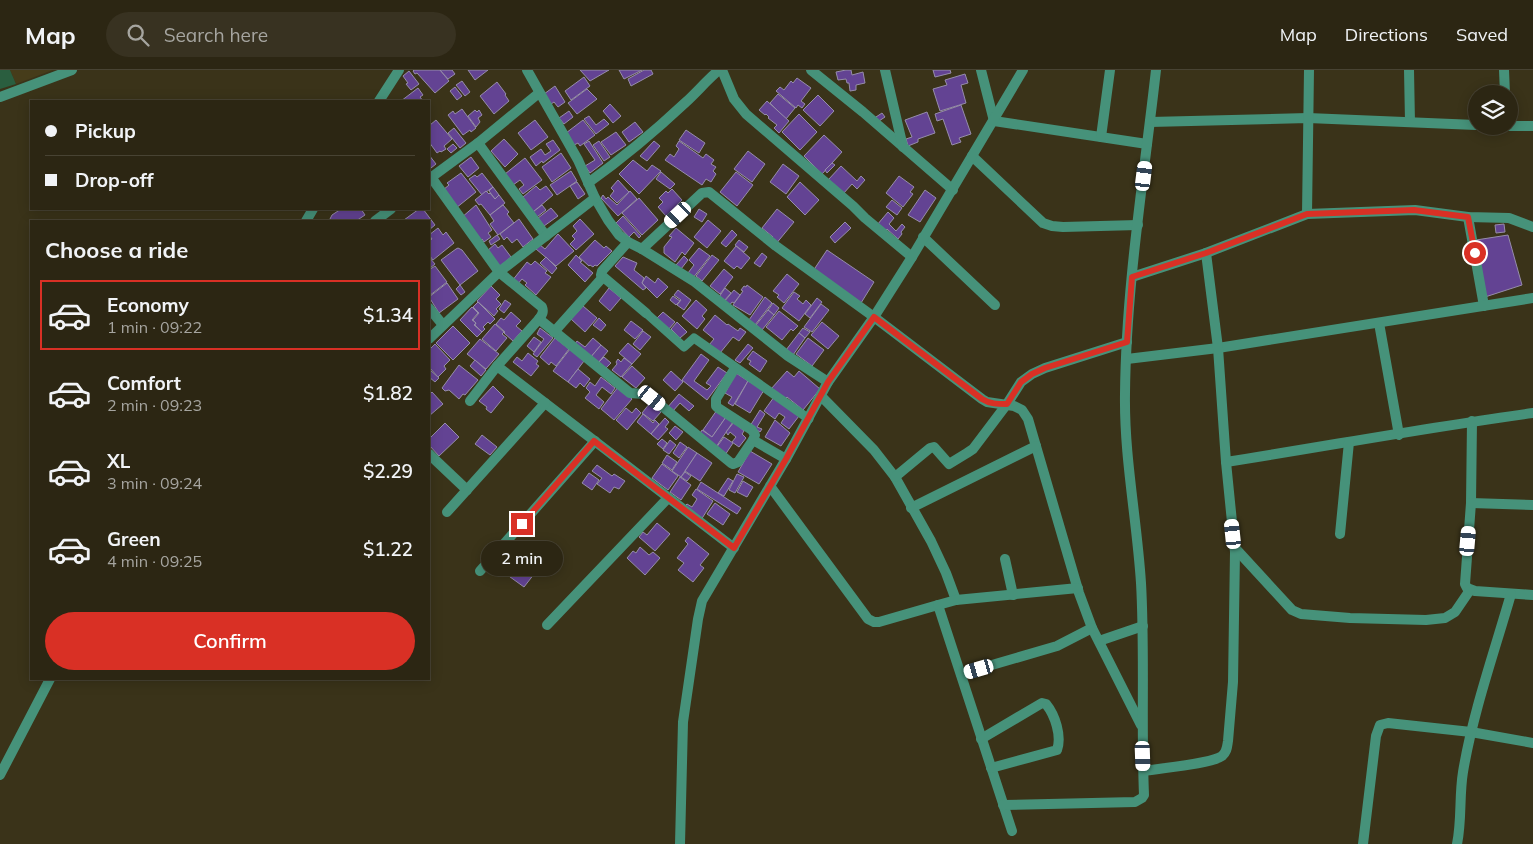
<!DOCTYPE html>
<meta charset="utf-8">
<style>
body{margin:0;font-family:Mulish,sans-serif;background:#383221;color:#f1f3f6;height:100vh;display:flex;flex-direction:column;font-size:19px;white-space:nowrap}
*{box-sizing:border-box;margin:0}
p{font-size:16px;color:#a6a5a0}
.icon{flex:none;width:28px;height:28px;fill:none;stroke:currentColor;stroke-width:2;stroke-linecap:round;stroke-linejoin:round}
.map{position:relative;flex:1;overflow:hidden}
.side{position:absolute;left:30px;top:150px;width:400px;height:460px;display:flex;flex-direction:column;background:#2c2613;border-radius:0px;box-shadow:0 2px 12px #0003,0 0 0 1px #484333}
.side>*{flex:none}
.hud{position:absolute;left:30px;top:30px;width:400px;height:110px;border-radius:0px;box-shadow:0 2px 12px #0003,0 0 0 1px #484333;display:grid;align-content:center;height:110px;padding:0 15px;background:#2c2613}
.controls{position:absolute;left:1468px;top:15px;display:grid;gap:10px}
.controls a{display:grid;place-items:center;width:50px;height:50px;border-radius:50%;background:#2c2613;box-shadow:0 2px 12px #0003,0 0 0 1px #484333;font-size:25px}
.end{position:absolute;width:22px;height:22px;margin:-11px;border:6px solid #d93025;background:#fff;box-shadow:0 0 0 2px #fff}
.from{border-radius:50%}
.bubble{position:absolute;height:35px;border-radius:18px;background:#2c2613;box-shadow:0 2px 12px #0003,0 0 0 1px #484333;font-size:16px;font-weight:600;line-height:35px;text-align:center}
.car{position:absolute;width:15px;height:30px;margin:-15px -8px;border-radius:6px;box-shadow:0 0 4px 1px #0007;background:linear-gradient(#fff 24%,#345 0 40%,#fff 0 76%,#345 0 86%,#fff 0)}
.hud b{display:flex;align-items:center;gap:18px;height:48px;font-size:19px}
.hud b+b{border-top:1px solid #484333}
.hud i{width:12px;height:12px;background:#f1f3f6}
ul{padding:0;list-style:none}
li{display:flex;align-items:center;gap:15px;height:70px;margin:0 10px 8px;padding:0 5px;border:2px solid transparent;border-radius:0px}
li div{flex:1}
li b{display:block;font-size:19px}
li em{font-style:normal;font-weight:600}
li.current{border-color:#d93025}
li>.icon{width:45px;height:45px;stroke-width:1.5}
h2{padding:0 15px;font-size:22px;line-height:60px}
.cta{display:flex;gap:10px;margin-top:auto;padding:10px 15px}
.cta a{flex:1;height:58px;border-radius:30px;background:#d93025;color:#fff;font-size:20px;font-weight:600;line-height:58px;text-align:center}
header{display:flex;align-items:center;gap:30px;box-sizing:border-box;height:70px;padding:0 25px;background:#2c2613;border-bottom:1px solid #484333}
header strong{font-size:24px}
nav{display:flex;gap:28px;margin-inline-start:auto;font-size:18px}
.search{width:350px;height:45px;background:#383221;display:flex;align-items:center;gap:12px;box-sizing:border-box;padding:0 18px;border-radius:28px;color:#a6a5a0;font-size:19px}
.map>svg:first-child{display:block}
.built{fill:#463c1a}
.green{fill:#2a5e3f}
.building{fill:#634393;stroke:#968daa}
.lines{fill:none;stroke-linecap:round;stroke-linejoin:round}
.pedestrian{stroke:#46927a;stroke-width:9}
.minor{stroke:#46927a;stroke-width:10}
.route{stroke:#d93025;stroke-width:6}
</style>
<header>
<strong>Map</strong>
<div class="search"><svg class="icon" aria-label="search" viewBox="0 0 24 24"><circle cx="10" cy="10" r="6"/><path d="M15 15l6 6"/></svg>Search here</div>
<nav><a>Map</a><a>Directions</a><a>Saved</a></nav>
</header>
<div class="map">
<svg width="1533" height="774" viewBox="0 0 1533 774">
<rect width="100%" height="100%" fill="#3a3319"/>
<path class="built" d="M10 0H53L16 14Z"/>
<path class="green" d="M0 0H10L16 14 0 19Z"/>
<g class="building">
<path d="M414 0H440L449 11 435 23 417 3 415 4 413 1Z"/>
<path d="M440 0H452L455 4 448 9Z"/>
<path d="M468 0H488L475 10Z"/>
<path d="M580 0H609L590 11Z"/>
<path d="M619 0H642L624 9Z"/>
<path d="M644 0H651L653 4 631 16 628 9Z"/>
<path d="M846 0H851L852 5 863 2 865 13 856 15V20L850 21 849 13H847L846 9 838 10 836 2Z"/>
<path d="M933 0H950L951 3 935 7Z"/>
<path d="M409 1 419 14 411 20 406 14 408 13 403 6Z"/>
<path d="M965 4 968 13 961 15 966 33 940 41 933 19 947 15 945 10Z"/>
<path d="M584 7 590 16 571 30 565 21Z"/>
<path d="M797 8 811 18 801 31 805 34 802 38 798 35 796 38 776 21 780 17 784 20 791 11 793 13Z"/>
<path d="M462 11 470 22 465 26 456 15Z"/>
<path d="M497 12 506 24 505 25 509 31 494 44 480 26Z"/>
<path d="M555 16 565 32 558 37 554 32 551 34 544 24Z"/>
<path d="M455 17 462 26 457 30 450 21Z"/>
<path d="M418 18 423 25 420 27 423 31H401Z"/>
<path d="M587 19 597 29 577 44 568 33Z"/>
<path d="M778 24 795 38 786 49 770 33Z"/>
<path d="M818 25 834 41 820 56 803 40Z"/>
<path d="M767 31 789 51 779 63 774 58 777 55 768 48 769 47 766 44 765 45 759 40Z"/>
<path d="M610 34 621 46 613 53 603 41Z"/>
<path d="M961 35 971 64 959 68 961 72 952 75 943 49 937 51 935 44Z"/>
<path d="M462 39 476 58 471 62 470 60 463 65 448 45 453 41 455 44Z"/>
<path d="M475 40 477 42 479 40 482 45 478 48 480 52 476 57 468 46Z"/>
<path d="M569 41 573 47 564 54 559 48Z"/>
<path d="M927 42 935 63 918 69V72L908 76 906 69 912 67 905 50Z"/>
<path d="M882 43 885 47 876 53 873 49Z"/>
<path d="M799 44 817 62 800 80 782 62Z"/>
<path d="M589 46 596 55 604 49 609 54 596 64 584 49Z"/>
<path d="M436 50 452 69 444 76 446 79 441 82 440 81 437 83 429 72V58L431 56 430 55Z"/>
<path d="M535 50 548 67 531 80 518 63Z"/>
<path d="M583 50 595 65 580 76 578 73 574 75 566 63Z"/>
<path d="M635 52 643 62 629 72 622 62Z"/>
<path d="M454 58 466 73 460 78 448 63Z"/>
<path d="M686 60 705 73 699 83 679 70Z"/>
<path d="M616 62 626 75 611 85 601 72Z"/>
<path d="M824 65 842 82 822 104 804 86Z"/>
<path d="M504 69 518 84 505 97 491 81Z"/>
<path d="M553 70 560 80 543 93 542 91 536 96 530 87 541 79 545 85 551 81 546 74Z"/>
<path d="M589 71 603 93 590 103 585 96 595 90 584 74Z"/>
<path d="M599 71 610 87 604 91 593 75Z"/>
<path d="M654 71 660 76 647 91 640 86Z"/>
<path d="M679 71 703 88 706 84 714 90 711 94 716 97 713 101 716 104 711 112 706 109 702 115 665 90 670 84 674 87 679 79 676 76Z"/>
<path d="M453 74 457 78 451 83 447 79Z"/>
<path d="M748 81 765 94 752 112 734 99Z"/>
<path d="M561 83 571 98 552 112 542 97Z"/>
<path d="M429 85 436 94 431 98 429 95Z"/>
<path d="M471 87 479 98 468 107 459 96Z"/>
<path d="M525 88 542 110 523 124 519 119 524 115 520 110 513 115 505 104Z"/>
<path d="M633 90 647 101 652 95 661 101 639 124 619 104Z"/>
<path d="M832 93 835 95 827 103 825 100Z"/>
<path d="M783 94 799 106 786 124 770 112Z"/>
<path d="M841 96 857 111 861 106 865 110 857 119 852 114 843 124 828 110Z"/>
<path d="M571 101 577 111 557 125 550 115Z"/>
<path d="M661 102 675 114 670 119 656 109Z"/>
<path d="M736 102 753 115 737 136 720 122Z"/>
<path d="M461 103 476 122 456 138 443 120 449 115 447 113Z"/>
<path d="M482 103 493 117 482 125 469 109 475 105 477 107Z"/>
<path d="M899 106 914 117 910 122 913 124 903 137 886 123Z"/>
<path d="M618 110 629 122 617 133 610 126 614 121 611 118Z"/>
<path d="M577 112 585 124 578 129 570 116Z"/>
<path d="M800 112 819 130 805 145 787 127Z"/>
<path d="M536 116 540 120 546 116 553 125 533 142 523 127Z"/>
<path d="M493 117 499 125 495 129 489 121Z"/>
<path d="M672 119 682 130 666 146 658 137 663 132 659 128 666 121 668 123Z"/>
<path d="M925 120 936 128 920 152 908 145Z"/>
<path d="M486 121 489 124 490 123 495 129 499 125 505 133 490 145 481 134 479 135 475 130Z"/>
<path d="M630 121 637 129 618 146 601 128 603 125 606 129 608 127 617 135Z"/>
<path d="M639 128 658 150 642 165 622 143Z"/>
<path d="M892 130 902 138 897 145 886 137Z"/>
<path d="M476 135 492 160 488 163 491 167 484 172 482 169 480 171 461 148Z"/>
<path d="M503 135 509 142 507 144 514 153 498 165 490 154 494 151 490 145Z"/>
<path d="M542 135 546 140 537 147 533 142Z"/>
<path d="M551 138 558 146 544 156 538 148Z"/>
<path d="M341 139H361L365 145 356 151H329L332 145Z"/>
<path d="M419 139H423L435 155 429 160V151H405L404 150Z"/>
<path d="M699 139 707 144 702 152 694 147Z"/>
<path d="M777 139 794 152 775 175 770 170 773 167 762 158Z"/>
<path d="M888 142 894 148 889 154 896 161 902 154 905 157 901 162 902 164 898 169 887 159 885 161 877 155Z"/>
<path d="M623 146 641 166 639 168 634 162 629 167 616 153Z"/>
<path d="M519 149 533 169 523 177 517 169 512 173 507 167 504 170 500 164Z"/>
<path d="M580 149 594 164 576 180 570 174 575 169 572 166 577 161 573 156Z"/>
<path d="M708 150 721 161 707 178 694 167Z"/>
<path d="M845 152 851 158 835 173 830 167Z"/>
<path d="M1504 154 1505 162 1496 163 1495 155Z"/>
<path d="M438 158 443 165 446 162 454 173 433 190 429 185V171L432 169 429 165Z"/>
<path d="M676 158 694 173 685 185 682 182 675 192 664 183V177L672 167 669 166Z"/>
<path d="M732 160 737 165 726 177 721 173Z"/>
<path d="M558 164 574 181 556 196 536 179 540 175 545 179Z"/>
<path d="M497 165 500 169 491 175 489 171Z"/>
<path d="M1508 165 1522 215 1485 227 1476 170Z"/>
<path d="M595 170 604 178 606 176 612 181 597 196 595 195 593 197 590 195 589 196 579 187Z"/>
<path d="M739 170 748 177 744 182 735 175Z"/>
<path d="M495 174 498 178 502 175 511 187 498 198 487 181Z"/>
<path d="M736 176 750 188 741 199 737 196 734 199 724 191Z"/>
<path d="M458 178 462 180 478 201 460 215 441 190 456 179Z"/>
<path d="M699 178 710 186 693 208 688 203 694 195 689 190Z"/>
<path d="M827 180 874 212 861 233 813 201Z"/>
<path d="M762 183 767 187 760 197 754 193Z"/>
<path d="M576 185 582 191 580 192 593 203 585 212 568 195Z"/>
<path d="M712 185 719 190 702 211 696 206Z"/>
<path d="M684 186 688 190 681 199 676 195Z"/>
<path d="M429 187 435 194 429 199Z"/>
<path d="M546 187 557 198 552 204 540 193Z"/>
<path d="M623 187 637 193 634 200 644 208 642 213 646 218 643 220 615 196Z"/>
<path d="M535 191 547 201 545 203 551 207 536 225 525 215 527 213 522 209 517 215 512 211 527 192 531 195Z"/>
<path d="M435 196 447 212 429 226V200Z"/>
<path d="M724 199 733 207 720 224 710 216Z"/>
<path d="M787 204 799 214 784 233 777 227 779 225 773 221Z"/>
<path d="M646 206 655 213 658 208 668 217 657 228 642 213Z"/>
<path d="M447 213 458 229 439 243 429 227Z"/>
<path d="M460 215 465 222 461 225 456 219Z"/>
<path d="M747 215 763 227 750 245 733 235 743 221 741 220 744 216 746 217Z"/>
<path d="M491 216 500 225 496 229 501 234 496 239 498 241 494 246 477 231Z"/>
<path d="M609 218 621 228 610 241 599 231Z"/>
<path d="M725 218 731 223 724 231 719 227Z"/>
<path d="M678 220 691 230 684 240 677 235 681 230 674 225Z"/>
<path d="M734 220 740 225 734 233 732 232 729 236 724 232Z"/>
<path d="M794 222 800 226 797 229 803 234 806 230 811 235 799 251 782 238Z"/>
<path d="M673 226 680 231 676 235 670 230Z"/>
<path d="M765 227 772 233 755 255 749 250Z"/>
<path d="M817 228 822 232 810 248 805 244Z"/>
<path d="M505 230 511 234 504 243 499 239Z"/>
<path d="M696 230 707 240 702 246 705 249 697 259 682 246Z"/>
<path d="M478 232 495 249 490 254 488 252 483 257 485 259 482 262 475 255 476 253 473 250 479 243 473 237Z"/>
<path d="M773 233 779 238 774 245 768 240Z"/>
<path d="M821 234 829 240 812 262 804 257Z"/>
<path d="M583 236 597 248 585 262 571 249Z"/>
<path d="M472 237 478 243 472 250 476 253 474 255 482 262 477 267 460 250Z"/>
<path d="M768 240 774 245 762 260 756 255Z"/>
<path d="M779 241 798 256 793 261 791 259 782 270 766 257Z"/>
<path d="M511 242 521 251 516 256 522 261 513 271 504 263 505 262 496 254 501 248 504 250Z"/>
<path d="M663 242 675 252 668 260 656 249Z"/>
<path d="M715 245 727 255 728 254 738 261 740 258 746 262 739 271 733 267 720 283 709 275 714 269 703 260Z"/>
<path d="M599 248 606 255 601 261 593 255Z"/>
<path d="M631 251 643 260 635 269 624 260Z"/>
<path d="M677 252 687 262 680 268 671 259Z"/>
<path d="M822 252 839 266 828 279 811 265Z"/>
<path d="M495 254 504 262 502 264 507 268 496 281 482 269Z"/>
<path d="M453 256 470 273 453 290 436 273Z"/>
<path d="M540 258 553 268 537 287 533 284 544 269 537 264Z"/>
<path d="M803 258 810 262 805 268 799 263Z"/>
<path d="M643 261 651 267 640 280 633 274Z"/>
<path d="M799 263 805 268 793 285 786 280Z"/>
<path d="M534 267 541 272 534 282 527 276Z"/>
<path d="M555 268 569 279 556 296 551 292 549 295 540 287Z"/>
<path d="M593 268 601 275 590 288 574 275 577 271 585 277Z"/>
<path d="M808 268 824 280 812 296 796 284Z"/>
<path d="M480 269 499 284 486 299 467 284Z"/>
<path d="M628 273 641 284 632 294 619 283Z"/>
<path d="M435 274 450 290 444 296 446 299 438 307 429 297V280Z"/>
<path d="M748 274 753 278 740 293 735 290Z"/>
<path d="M601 275 608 281 597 294 590 288Z"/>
<path d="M570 279 584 291 568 312 553 301Z"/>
<path d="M753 281 767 291 760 302 749 294 751 291 747 289Z"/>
<path d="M528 283 538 291 536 294 539 296 531 306 513 292 517 287 522 291Z"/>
<path d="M701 284 709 290 694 311 707 320 711 316 706 313 718 297 727 303 707 330 682 310Z"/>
<path d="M604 287 611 293 603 301 596 295Z"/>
<path d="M624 288 632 294 621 307 612 300 617 294 616 292 618 289 621 292Z"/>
<path d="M475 290 486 300 481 306 470 296Z"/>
<path d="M459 295 478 310 465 325 463 324 459 329 449 320 445 321 442 318Z"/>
<path d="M632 296 645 308 636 318 622 307Z"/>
<path d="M578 299 590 309 584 317 580 313 576 318 568 312Z"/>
<path d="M430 300 439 308 435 312 429 307V302Z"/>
<path d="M671 301 683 312 675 321 663 310Z"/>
<path d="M787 301 794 307 799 301 820 319 803 340 787 327 784 330 771 319Z"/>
<path d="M736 303 748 311 733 336 728 333 732 327 725 323Z"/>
<path d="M601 307 615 318 611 324 602 317 596 325 604 332 599 339 585 328 590 322 586 318 590 312 595 316Z"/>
<path d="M748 311 764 320 750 343 735 334Z"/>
<path d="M493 316 504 327 491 343 486 339 487 337 479 331Z"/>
<path d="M618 317 632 329 614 350 601 339Z"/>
<path d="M432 322 443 334 429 346V325Z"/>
<path d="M679 324 694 336 689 341 680 333 672 342 667 338Z"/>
<path d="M774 327 799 346 789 359 781 353 785 347 779 343 775 349 764 341Z"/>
<path d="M650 333 661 342 653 351 642 343Z"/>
<path d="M626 338 632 343 636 338 641 343 627 360 616 350Z"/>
<path d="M717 340 726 347 712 367 703 360Z"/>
<path d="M760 340 765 344 757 357 762 359 760 362 750 356Z"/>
<path d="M643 344 653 353 655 350 659 354 651 364 637 352Z"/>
<path d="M726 347 733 352 716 377 699 365 702 360 712 367Z"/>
<path d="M665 348 669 352 665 357 668 359 658 370 651 364Z"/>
<path d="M775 350 790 363 781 376 765 367Z"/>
<path d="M734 352 744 361 742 364 746 368 739 377 732 372 736 367 730 362 728 365 726 362Z"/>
<path d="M445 353 459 367 439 386 429 375V369Z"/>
<path d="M675 356 683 362 676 370 669 363Z"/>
<path d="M482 365 497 377 490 385 475 374Z"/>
<path d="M724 367 733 373 725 385 716 378Z"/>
<path d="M662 369 667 373 663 379 657 374Z"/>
<path d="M670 370 676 375 669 384 663 380Z"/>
<path d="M680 372 687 377 679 388 673 383Z"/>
<path d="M688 377 697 383 681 407 672 401Z"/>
<path d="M750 381 772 394 759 414 738 402Z"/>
<path d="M697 383 712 393 700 411 685 401Z"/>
<path d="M667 385 677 392 672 400 662 393Z"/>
<path d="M662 394 678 406 668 420 652 408Z"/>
<path d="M597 395 612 406 614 404 625 411 619 419 614 417 610 423 597 414 602 408 592 401Z"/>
<path d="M685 402 691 406 687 411 681 407Z"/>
<path d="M589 403 599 410 592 420 582 413Z"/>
<path d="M737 404 744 407 735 423 729 420Z"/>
<path d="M680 407 691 415 681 430 670 422Z"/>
<path d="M728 408 733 411 724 426 718 423Z"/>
<path d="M743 411 753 417 747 427 737 422Z"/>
<path d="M701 412 741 438 737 444 697 419Z"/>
<path d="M696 419 713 431 701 450 684 437 687 434 692 437 697 429 692 425Z"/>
<path d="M715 433 730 444 723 455 707 444Z"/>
<path d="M657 453 670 464 655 481 639 467 643 462 647 465Z"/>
<path d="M688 467 709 484 700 495 704 498 693 512 678 500 684 493 677 488 688 474 685 471Z"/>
<path d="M640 477 649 485 653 482 660 488 645 505 627 488 633 481 636 483Z"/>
<path d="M513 479 538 499 524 517 506 504 508 501 506 500 514 491 508 486Z"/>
</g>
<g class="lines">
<path class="pedestrian" d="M646 243 684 277 694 268 809 349"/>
<g class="minor">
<path d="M527 0 578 90 595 128 608 150 619 165 628 172 642 179 695 212 788 286 828 312"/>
<path d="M722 0 734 29 746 44 853 136 865 148 912 187"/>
<path d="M811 0 863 42 953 120"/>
<path d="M885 0 903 77"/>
<path d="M981 0 994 51 1147 74"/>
<path d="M1409 0 1410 52"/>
<path d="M1504 0 1505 24"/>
<path d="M0 27 72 0"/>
<path d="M379 31 399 0"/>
<path d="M1150 52 1308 48 1476 55"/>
<path d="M1509 56H1533"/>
<path d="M1101 67 1110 0"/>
<path d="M478 73 546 166"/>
<path d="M972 86 1043 153 1052 156 1063 157 1138 155"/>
<path d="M431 107 499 202 542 237C544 242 542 245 539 249L497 296 470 331"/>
<path d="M429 109 478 73 539 23"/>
<path d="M588 113C623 88 655 61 686 32 697 22 707 10 719 0"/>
<path d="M1307 144 1309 0"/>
<path d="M1468 147 1484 236"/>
<path d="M306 151 313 139"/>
<path d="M375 151 391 139"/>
<path d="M923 167 995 235"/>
<path d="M628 172 602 201 601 205 646 243"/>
<path d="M642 179 702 123 709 122 776 176 874 247 982 329 987 332 1014 336 1022 340 1028 349 1079 523 1092 558 1141 655"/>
<path d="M1132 207 1206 183 1307 144 1415 140 1468 147 1509 148 1533 157"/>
<path d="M429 238 443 255"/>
<path d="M539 249 630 323 644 324 652 328 731 393 733 394 738 392 753 370 786 389"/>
<path d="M1379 253 1399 365"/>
<path d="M554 262 603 207"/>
<path d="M429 269 499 202 595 128"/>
<path d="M1127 289 1218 278 1533 228"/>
<path d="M497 296 734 478"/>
<path d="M735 298 716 329V336L718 338 752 360 755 365 753 370"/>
<path d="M821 326 874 380 895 407 931 471 946 503 956 530"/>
<path d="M1472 351 1471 433 1465 514 1467 518 1475 521 1533 525"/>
<path d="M429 384 467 420"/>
<path d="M1226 392C1328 376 1430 357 1533 343"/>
<path d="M895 407 930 378 934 377 949 394 967 383 973 379 1007 334 1021 312 1032 304 1045 298 1127 272"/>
<path d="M770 416 868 549 874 552H879L938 535 1012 761"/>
<path d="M1471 433 1533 435"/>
<path d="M911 438 1036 376"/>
<path d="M447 442 545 333"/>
<path d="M1340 464 1349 372"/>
<path d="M1235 478 1292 540 1301 544 1350 548 1426 550 1445 548 1455 542 1470 520"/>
<path d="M1005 489 1013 525"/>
<path d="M480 501 595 371"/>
<path d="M938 535 956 530 1078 518"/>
<path d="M547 555 668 428"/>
<path d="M1099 571 1143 556"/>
<path d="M961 604 1057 576 1092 558"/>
<path d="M981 669 1042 633 1046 634C1055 645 1062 666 1057 680L991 698"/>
<path d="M1144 701C1160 698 1211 694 1222 686 1227 682 1227 677 1228 671L1233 612 1235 482 1226 392 1218 278 1206 183"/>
<path d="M0 705 50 609"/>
<path d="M1003 735 1135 732 1142 728 1144 725C1141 654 1145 583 1141 513 1137 450 1124 387 1125 324 1126 216 1144 107 1156 0"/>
<path d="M680 774 683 652 698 549 702 531 786 389 828 312 874 247 912 187 1023 0"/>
<path d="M1363 774 1376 666 1380 655 1388 653 1471 662 1533 673"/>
<path d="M1457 774C1462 750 1459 726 1463 702 1473 642 1494 583 1511 524"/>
</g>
</g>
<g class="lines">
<path class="route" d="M522 454 594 371 734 478 786 389 828 312 874 247 982 329C990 334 997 334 1007 334L1021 312 1032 304 1045 298 1127 272 1132 207 1206 183 1307 144 1414 140 1468 147 1475 183"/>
</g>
</svg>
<div class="controls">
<a><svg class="icon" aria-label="layers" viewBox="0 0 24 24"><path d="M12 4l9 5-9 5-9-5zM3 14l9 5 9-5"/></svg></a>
</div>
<i class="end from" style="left:1475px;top:183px"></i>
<i class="end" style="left:522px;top:454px"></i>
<div class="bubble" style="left:481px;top:471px;width:82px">2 min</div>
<i class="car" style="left:1144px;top:106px;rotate:7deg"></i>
<i class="car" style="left:678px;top:145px;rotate:227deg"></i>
<i class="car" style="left:652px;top:328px;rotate:129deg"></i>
<i class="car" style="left:1233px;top:464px;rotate:354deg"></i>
<i class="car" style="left:1468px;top:471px;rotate:5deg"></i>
<i class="car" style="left:979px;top:599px;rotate:254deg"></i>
<i class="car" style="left:1143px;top:686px;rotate:178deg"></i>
<div class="hud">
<b><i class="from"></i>Pickup</b>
<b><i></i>Drop-off</b>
</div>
<section class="side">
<h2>Choose a ride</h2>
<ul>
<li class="current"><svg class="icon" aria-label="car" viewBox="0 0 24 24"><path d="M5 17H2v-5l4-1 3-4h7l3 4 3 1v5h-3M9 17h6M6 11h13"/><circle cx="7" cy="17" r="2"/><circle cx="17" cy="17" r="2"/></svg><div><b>Economy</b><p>1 min · 09:22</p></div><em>$1.34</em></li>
<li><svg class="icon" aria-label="car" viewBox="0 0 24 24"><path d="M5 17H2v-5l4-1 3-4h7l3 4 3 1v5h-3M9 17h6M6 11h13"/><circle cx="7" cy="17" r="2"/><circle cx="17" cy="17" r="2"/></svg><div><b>Comfort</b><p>2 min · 09:23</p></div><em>$1.82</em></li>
<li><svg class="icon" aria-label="car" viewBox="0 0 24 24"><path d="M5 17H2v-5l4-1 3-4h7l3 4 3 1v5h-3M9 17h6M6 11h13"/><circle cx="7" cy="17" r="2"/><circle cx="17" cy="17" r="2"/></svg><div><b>XL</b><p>3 min · 09:24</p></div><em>$2.29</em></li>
<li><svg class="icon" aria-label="car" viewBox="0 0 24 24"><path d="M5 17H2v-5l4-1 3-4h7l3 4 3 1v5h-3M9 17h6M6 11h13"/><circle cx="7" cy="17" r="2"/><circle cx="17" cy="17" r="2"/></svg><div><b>Green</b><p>4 min · 09:25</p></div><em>$1.22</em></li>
</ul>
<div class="cta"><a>Confirm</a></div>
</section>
</div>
